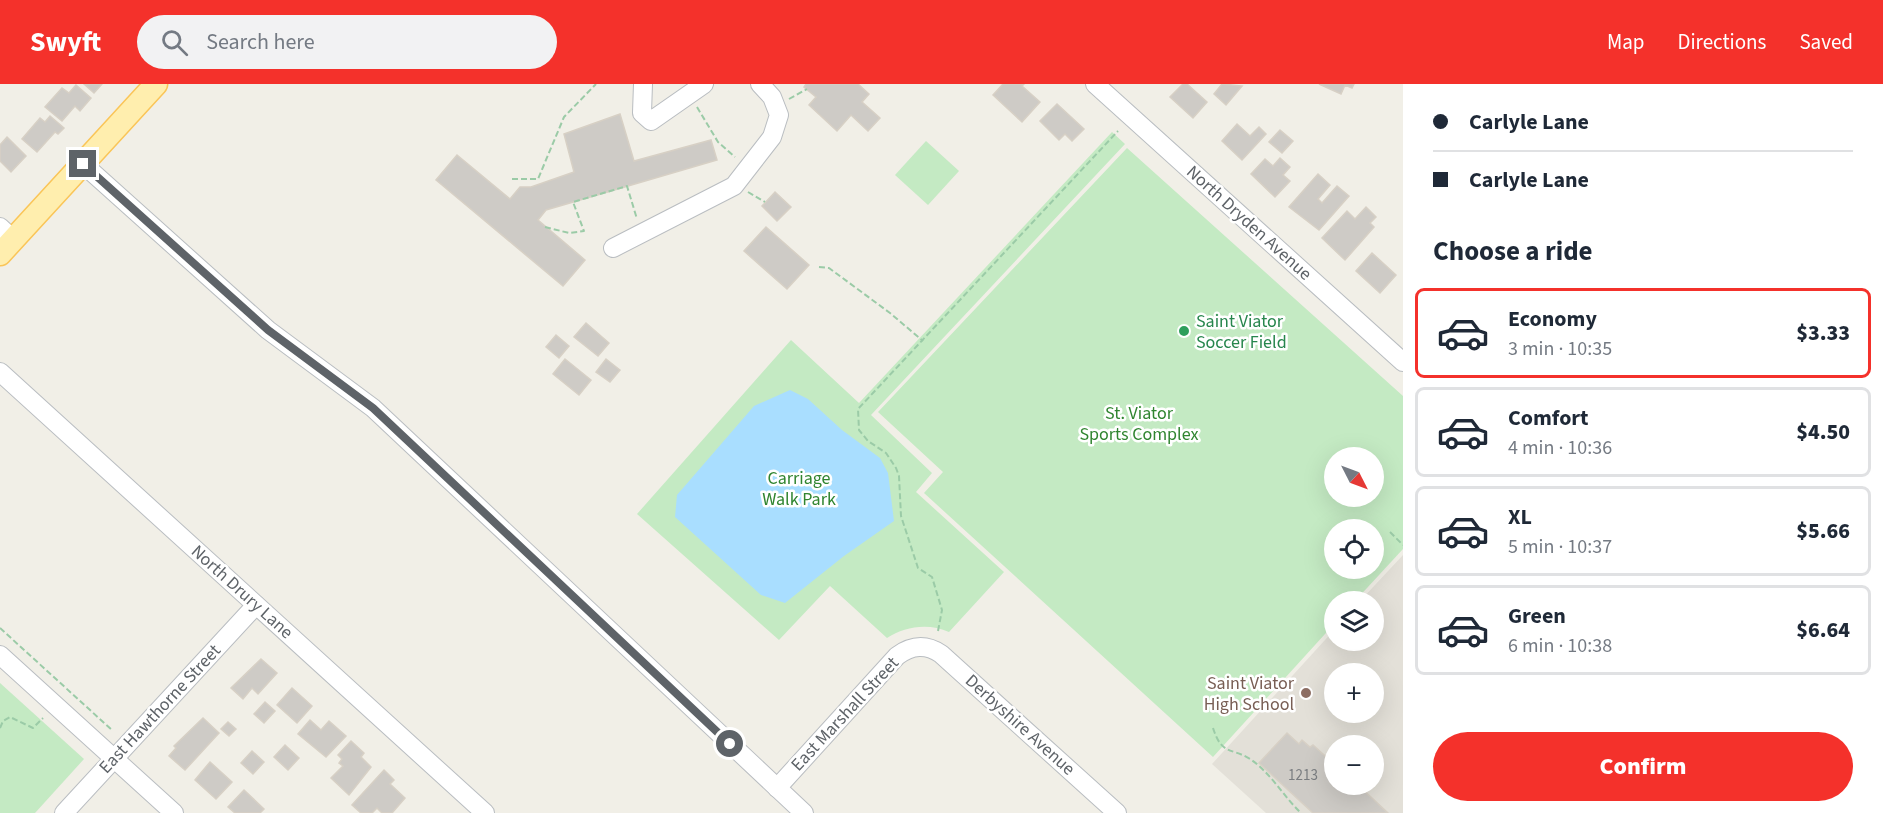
<!DOCTYPE html>
<meta charset="utf-8">
<style>
body{margin:0;font-family:"Source Sans 3",sans-serif;background:#f2f2f3;color:#1f2937;height:100vh;display:flex;flex-direction:column;font-size:22px;white-space:nowrap}
*{box-sizing:border-box;margin:0}
p{font-size:20px;color:#747a83}
.icon{flex:none;width:33px;height:33px;fill:none;stroke:currentColor;stroke-width:2;stroke-linecap:round;stroke-linejoin:round}
.map{position:relative;flex:1;overflow:hidden}
.drawer{display:flex;flex-direction:column;background:#fff;width:480px}
.drawer>*{flex:none}
.guide{display:grid;align-content:center;height:132px;padding:0 30px;background:#fff}
.needle{width:39px;rotate:132deg}
.buttons{position:absolute;left:1324px;top:363px;display:grid;gap:12px}
.buttons a{display:grid;place-items:center;width:60px;height:60px;border-radius:50%;background:#fff;box-shadow:0 6px 24px #0002;font-size:30px}
.end{position:absolute;width:27px;height:27px;margin:-14px;border:8px solid #5e6368;background:#fff;box-shadow:0 0 0 3px #fff}
.from{border-radius:50%}
.guide b{display:flex;align-items:center;gap:21px;height:57px;font-size:22px}
.guide b+b{border-top:2px solid #e0e1e3}
.guide i{width:15px;height:15px;background:#1f2937}
ul{padding:0;list-style:none}
li{display:flex;align-items:center;gap:18px;height:90px;margin:0 12px 9px;padding:0 18px;border:3px solid #e0e1e3;border-radius:9px}
li div{flex:1}
li b{display:block;font-size:22px}
li em{font-style:normal;font-weight:800}
li.current{border-color:#f4312b}
li>.icon{width:54px;height:54px;stroke-width:1.5}
h2{padding:0 30px;font-size:27px;line-height:72px}
.action{display:flex;gap:12px;margin-top:auto;padding:12px 30px}
.action a{flex:1;height:69px;border-radius:36px;background:#f4312b;color:#fff;font-size:24px;font-weight:800;line-height:69px;text-align:center}
header{display:flex;align-items:center;gap:36px;box-sizing:border-box;height:84px;padding:0 30px;background:#f4312b;color:#fff}
header strong{font-size:28px}
nav{display:flex;gap:33px;margin-inline-start:auto;font-size:21px}
.search{width:420px;height:54px;background:#f2f2f3;display:flex;align-items:center;gap:15px;box-sizing:border-box;padding:0 21px;border-radius:33px;color:#747a83;font-size:22px}
main{display:flex;flex:1;min-height:0}
.map>svg:first-child{display:block}
.education{fill:#e3e0d8;fill-rule:evenodd}
.green{fill:#c4eac3;fill-rule:evenodd}
.water{fill:#a9deff}
.building{fill:#cecbc6;stroke:#d7d0c5;stroke-width:1.5}
.lines{fill:none;stroke-linecap:round;stroke-linejoin:round}
.minor-casing{stroke:#b9bdc1;stroke-width:20}
.major-casing{stroke:#fac558;stroke-width:25}
.path{stroke:#9bcba7;stroke-width:2;stroke-dasharray:6 3;stroke-linecap:butt}
.minor{stroke:#fff;stroke-width:18}
.major{stroke:#ffeeae;stroke-width:22}
.route{stroke:#5e6368;stroke-width:8}
.leisure-dot{fill:#2e9e5b;stroke:#fff;stroke-width:2}
.education-dot{fill:#8d6e63;stroke:#fff;stroke-width:2}
.labels{text-anchor:middle;dominant-baseline:central;stroke-width:5;stroke-linejoin:round;paint-order:stroke}
.number-label{font-size:15px;fill:#7a7d80}
.street-label{font-size:18px;fill:#5e6368;stroke:#fff}
.leisure-label{font-size:18px;fill:#27864d;stroke:#fff;text-anchor:start}
.park-label{font-size:18px;fill:#308530;stroke:#fff}
.education-label{font-size:18px;fill:#785e54;stroke:#fff;text-anchor:end}
</style>
<header>
<strong>Swyft</strong>
<div class="search"><svg class="icon" aria-label="search" viewBox="0 0 24 24"><circle cx="10" cy="10" r="6"/><path d="M15 15l6 6"/></svg>Search here</div>
<nav><a>Map</a><a>Directions</a><a>Saved</a></nav>
</header>
<main>
<div class="map">
<svg width="1403" height="729" viewBox="0 0 1403 729">
<rect width="100%" height="100%" fill="#f1efe7"/>
<path class="education" d="M1403 471V729H1266L1212 680 1335 545V556H1374V518L1360 517ZM1335 590H1374V628H1335ZM1335 662H1374V700H1335Z"/>
<g class="green">
<path d="M1112 48 1125 60 871 331 932 389 916 408 1004 488 949 548C929 539 905 542 887 554L830 502 779 556 637 430 791 256 859 319Z"/>
<path d="M926 57 959 87 928 121 895 91Z"/>
<path d="M1127 64 1403 312V465L1355 517 1335 518V539L1213 673 924 409 943 388 878 328ZM1335 374H1374V412H1335ZM1335 446H1374V484H1335Z"/>
<path d="M0 599 84 675 35 729H0Z"/>
</g>
<path class="water" d="M790 306 808 315 842 346 880 374 888 389 894 437 844 472 785 519 761 511 675 433 677 411 754 322Z"/>
<g class="building">
<path d="M84 0H102L94 9Z"/>
<path d="M806 0H858L869 10 862 18 880 34 868 47 851 31 837 47 809 21 816 13 804 3Z"/>
<path d="M1003 0H1024L1022 2 1040 18 1022 38 993 11Z"/>
<path d="M1183 0H1187L1207 18 1193 34 1170 13Z"/>
<path d="M1222 0 1242 2 1226 21 1214 10Z"/>
<path d="M1319 0H1354L1352 4 1345 1 1341 10Z"/>
<path d="M76 1 91 14 80 27 75 22 62 37 45 23 62 4 69 9Z"/>
<path d="M1057 20 1084 45 1072 57 1065 50 1059 56 1040 37Z"/>
<path d="M620 30 634 77 711 56 717 76 546 126 538 136 585 176 563 202 436 96 457 71 510 115 520 103H531L574 88 564 50Z"/>
<path d="M50 32 64 44 58 50 55 48 37 68 22 55 40 34 45 38Z"/>
<path d="M1237 40 1250 52 1259 43 1266 50 1242 76 1222 57Z"/>
<path d="M1280 46 1293 57 1282 69 1269 58Z"/>
<path d="M7 53 26 72 11 88 0 77V61Z"/>
<path d="M1280 74 1290 83 1283 91 1290 97 1275 113 1251 90 1265 75 1273 82Z"/>
<path d="M1318 90 1330 101 1318 115 1322 119 1337 102 1349 112 1319 146 1289 123Z"/>
<path d="M775 108 791 123 777 137 762 122Z"/>
<path d="M1366 123 1376 133 1370 139 1374 143 1345 176 1322 154 1347 127 1355 135Z"/>
<path d="M766 143 809 181 787 205 744 167Z"/>
<path d="M1372 169 1396 191 1380 209 1356 187Z"/>
<path d="M586 239 609 259 598 272 574 253Z"/>
<path d="M556 251 569 262 559 274 546 263Z"/>
<path d="M565 275 591 296 579 311 553 290Z"/>
<path d="M606 275 620 286 610 298 596 288Z"/>
<path d="M261 575 277 589 258 610 252 604 243 615 231 604Z"/>
<path d="M292 604 312 622 297 639 277 621Z"/>
<path d="M265 618 275 627 264 639 254 630Z"/>
<path d="M203 634 219 649 185 686 169 672 176 664 174 662Z"/>
<path d="M310 636 321 646 329 637 346 652 326 673 298 650Z"/>
<path d="M228 638 236 645 229 652 221 645Z"/>
<path d="M1287 649 1299 660 1302 656 1310 663 1313 661 1335 681V700H1357L1388 729H1313L1259 679Z"/>
<path d="M351 657 364 669 361 673 371 683 349 711 331 694 343 682 339 679 342 675 338 671Z"/>
<path d="M285 661 299 674 288 686 274 673Z"/>
<path d="M252 667 264 678 253 690 241 679Z"/>
<path d="M210 678 232 698 216 715 195 696Z"/>
<path d="M384 686 394 696 390 700 405 714 392 729H382L377 724 372 729H361L352 721Z"/>
<path d="M244 706 264 725 260 729H235L228 723Z"/>
</g>
<g class="lines">
<g class="minor-casing">
<g id="minor">
<path d="M643 0 642 29 651 37 704 0"/>
<path d="M1095 0 1403 278"/>
<path d="M83 80 268 246 373 324 804 729"/>
<path d="M0 143 13 155"/>
<path d="M613 164 734 102 772 53 779 31 772 13 760 0"/>
<path d="M0 288 485 729"/>
<path d="M0 571 174 729"/>
<path d="M777 704 897 572C912 561 926 560 941 570L1117 729"/>
<path d="M64 729 256 521"/>
</g>
</g>
<g class="major-casing">
<path id="major" d="M0 170 156 0"/>
</g>
<g class="path">
<path d="M789 15 807 5"/>
<path d="M697 23 718 58 735 73"/>
<path d="M512 95H538L564 33 596 0"/>
<path d="M748 108 765 118"/>
<path d="M545 143 569 149 584 147 573 118 627 102 637 135"/>
<path d="M819 183 829 184 890 229 923 257"/>
<path d="M1390 448 1403 461"/>
<path d="M0 544 113 647"/>
<path d="M938 547 942 526 932 493 918 484 901 432 899 392 896 384 886 369 868 357 859 346 858 325 1118 47"/>
<path d="M0 644 3 637 10 633 33 644 43 634"/>
<path d="M1213 644C1222 672 1231 663 1250 675 1270 688 1284 713 1301 729"/>
</g>
<use href="#minor" class="minor"/>
<use href="#major" class="major"/>
</g>
<g class="lines">
<path class="route" d="M83 80 268 246 373 324 730 660"/>
</g>
<circle class="leisure-dot" cx="1184" cy="247" r="6"/>
<circle class="education-dot" cx="1306" cy="609" r="6"/>
<g class="labels">
<g class="number-label">
<text x="1303" y="691">1213</text>
</g>
<g class="street-label">
<text transform="translate(1249 139) rotate(42)">North Dryden Avenue</text>
<text transform="translate(242 508) rotate(42)">North Drury Lane</text>
<text transform="translate(160 625) rotate(-47)">East Hawthorne Street</text>
<text transform="translate(845 630) rotate(-47)">East Marshall Street</text>
<text transform="translate(1020 641) rotate(42)">Derbyshire Avenue</text>
</g>
<g class="leisure-label">
<text x="1196" y="237">Saint Viator<tspan x="1196" dy="21">Soccer Field</tspan></text>
</g>
<g class="park-label">
<text x="1139" y="329">St. Viator<tspan x="1139" dy="21">Sports Complex</tspan></text>
<text x="799" y="394">Carriage<tspan x="799" dy="21">Walk Park</tspan></text>
</g>
<g class="education-label">
<text x="1294" y="599">Saint Viator<tspan x="1294" dy="21">High School</tspan></text>
</g>
</g>
</svg>
<div class="buttons">
<a><svg class="needle" viewBox="-14 -14 28 28"><path d="M0-13l5 13h-10z" fill="#e53935"/><path d="M0 13l5-13h-10z" fill="#747a83"/></svg></a>
<a><svg class="icon" aria-label="locate" viewBox="0 0 24 24"><circle cx="12" cy="12" r="6"/><path d="M12 2v4M12 18v4M2 12h4M18 12h4"/></svg></a>
<a><svg class="icon" aria-label="layers" viewBox="0 0 24 24"><path d="M12 4l9 5-9 5-9-5zM3 14l9 5 9-5"/></svg></a>
<a>+</a>
<a>−</a>
</div>
<i class="end from" style="left:730px;top:660px"></i>
<i class="end" style="left:83px;top:80px"></i>
</div>
<section class="drawer">
<div class="guide">
<b><i class="from"></i>Carlyle Lane</b>
<b><i></i>Carlyle Lane</b>
</div>
<h2>Choose a ride</h2>
<ul>
<li class="current"><svg class="icon" aria-label="car" viewBox="0 0 24 24"><path d="M5 17H2v-5l4-1 3-4h7l3 4 3 1v5h-3M9 17h6M6 11h13"/><circle cx="7" cy="17" r="2"/><circle cx="17" cy="17" r="2"/></svg><div><b>Economy</b><p>3 min · 10:35</p></div><em>$3.33</em></li>
<li><svg class="icon" aria-label="car" viewBox="0 0 24 24"><path d="M5 17H2v-5l4-1 3-4h7l3 4 3 1v5h-3M9 17h6M6 11h13"/><circle cx="7" cy="17" r="2"/><circle cx="17" cy="17" r="2"/></svg><div><b>Comfort</b><p>4 min · 10:36</p></div><em>$4.50</em></li>
<li><svg class="icon" aria-label="car" viewBox="0 0 24 24"><path d="M5 17H2v-5l4-1 3-4h7l3 4 3 1v5h-3M9 17h6M6 11h13"/><circle cx="7" cy="17" r="2"/><circle cx="17" cy="17" r="2"/></svg><div><b>XL</b><p>5 min · 10:37</p></div><em>$5.66</em></li>
<li><svg class="icon" aria-label="car" viewBox="0 0 24 24"><path d="M5 17H2v-5l4-1 3-4h7l3 4 3 1v5h-3M9 17h6M6 11h13"/><circle cx="7" cy="17" r="2"/><circle cx="17" cy="17" r="2"/></svg><div><b>Green</b><p>6 min · 10:38</p></div><em>$6.64</em></li>
</ul>
<div class="action"><a>Confirm</a></div>
</section>
</main>
